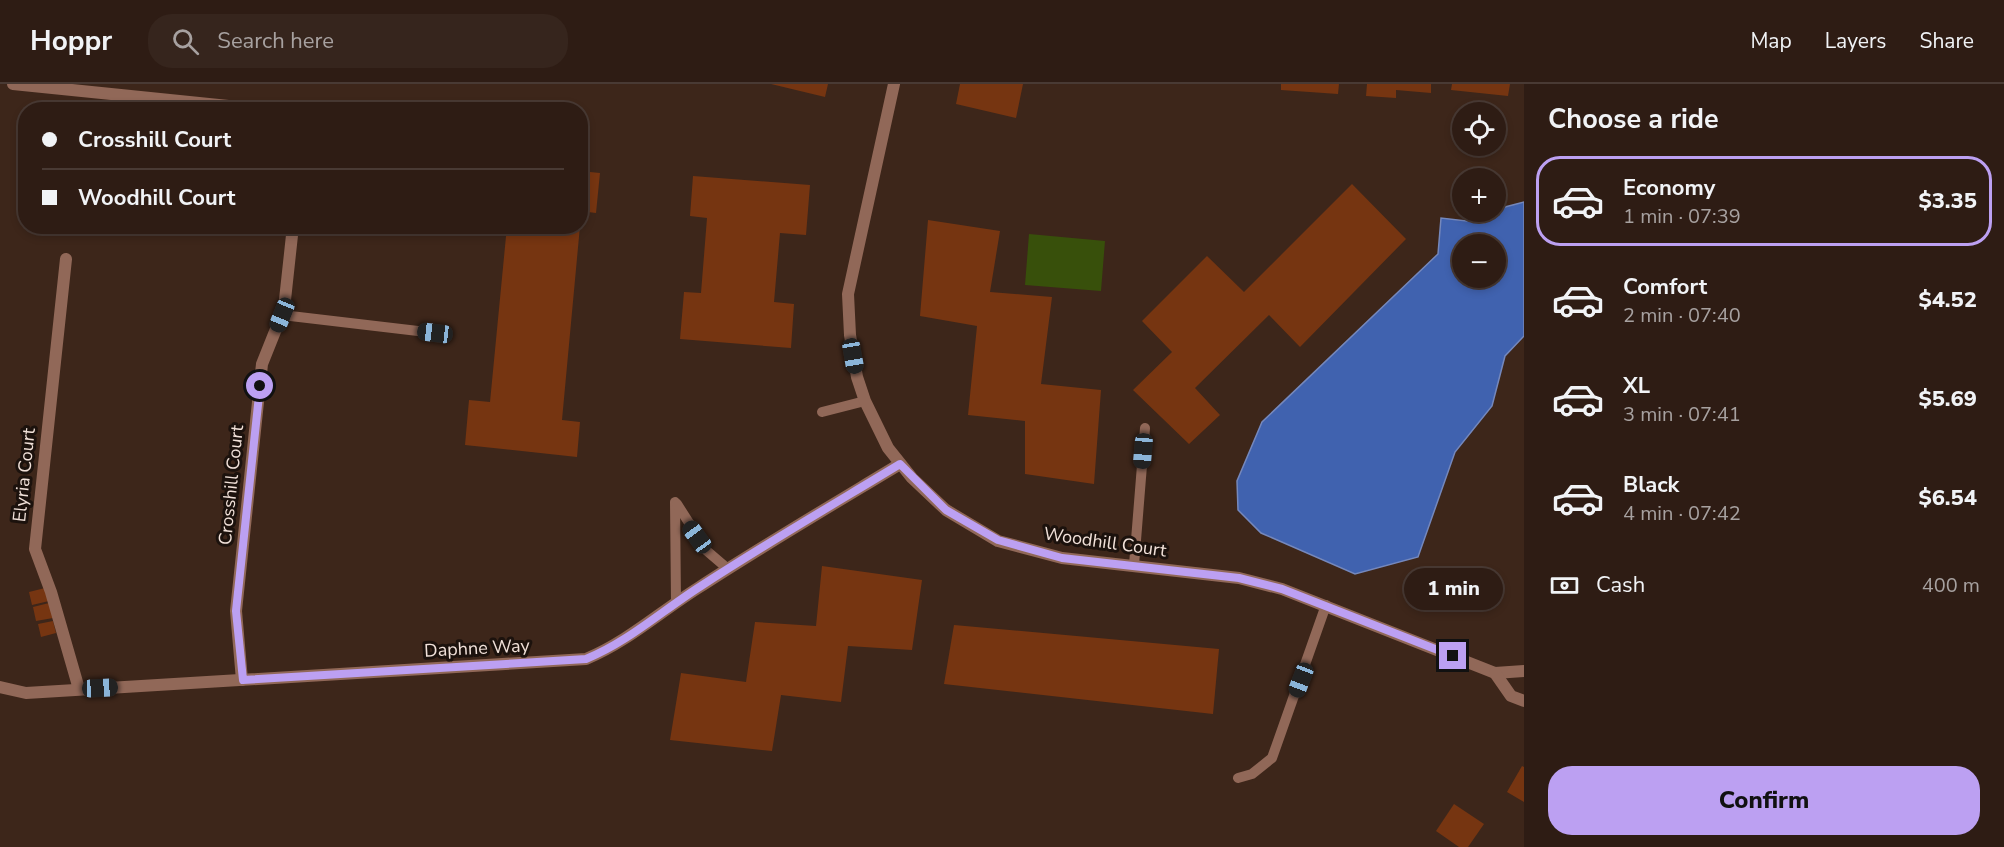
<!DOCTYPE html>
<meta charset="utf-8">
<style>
body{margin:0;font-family:"Nunito Sans",sans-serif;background:#36251d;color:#f1f3f6;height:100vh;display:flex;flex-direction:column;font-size:22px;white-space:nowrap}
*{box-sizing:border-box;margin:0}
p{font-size:20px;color:#a7a1a0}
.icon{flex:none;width:33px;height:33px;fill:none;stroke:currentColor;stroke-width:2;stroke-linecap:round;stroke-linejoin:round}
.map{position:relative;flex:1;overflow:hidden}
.sheet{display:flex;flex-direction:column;background:#2e1c14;width:480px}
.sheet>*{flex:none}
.banner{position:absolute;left:18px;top:18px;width:570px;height:132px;border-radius:24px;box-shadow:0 3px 9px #0003,0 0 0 2px #493a34;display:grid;align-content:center;height:132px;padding:0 24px;background:#2e1c14}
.fabs{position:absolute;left:1452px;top:18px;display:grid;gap:12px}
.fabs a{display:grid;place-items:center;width:54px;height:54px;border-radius:50%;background:#2e1c14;box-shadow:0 3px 9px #0003,0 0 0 2px #493a34;font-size:30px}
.end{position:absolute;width:27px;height:27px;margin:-14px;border:8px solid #bca0f2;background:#111;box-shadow:0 0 0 3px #111}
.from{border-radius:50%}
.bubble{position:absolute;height:42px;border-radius:21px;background:#2e1c14;box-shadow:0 3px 9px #0003,0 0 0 2px #493a34;font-size:20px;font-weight:800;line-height:42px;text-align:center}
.car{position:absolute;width:18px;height:36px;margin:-18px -9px;border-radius:8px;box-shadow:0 0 4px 2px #0007;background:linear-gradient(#222 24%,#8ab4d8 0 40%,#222 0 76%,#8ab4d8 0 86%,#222 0)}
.banner b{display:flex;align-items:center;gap:21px;height:57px;font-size:22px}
.banner b+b{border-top:2px solid #493a34}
.banner i{width:15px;height:15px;background:#f1f3f6}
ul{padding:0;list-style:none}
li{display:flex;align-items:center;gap:18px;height:90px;margin:0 12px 9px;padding:0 12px;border:3px solid transparent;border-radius:24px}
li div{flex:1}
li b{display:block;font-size:22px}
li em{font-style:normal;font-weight:800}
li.selected{border-color:#bca0f2}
li>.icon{width:54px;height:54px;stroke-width:1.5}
h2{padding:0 24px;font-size:27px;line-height:72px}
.pay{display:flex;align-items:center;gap:15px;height:66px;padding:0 24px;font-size:22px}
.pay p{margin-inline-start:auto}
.primary-button{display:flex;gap:12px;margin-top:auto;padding:12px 24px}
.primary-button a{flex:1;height:69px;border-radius:24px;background:#bca0f2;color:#111;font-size:24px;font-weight:800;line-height:69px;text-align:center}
header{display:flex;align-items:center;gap:36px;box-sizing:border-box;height:84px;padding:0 30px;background:#2e1c14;border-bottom:2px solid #493a34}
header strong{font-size:28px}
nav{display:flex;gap:33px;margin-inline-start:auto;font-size:21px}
.search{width:420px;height:54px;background:#36251d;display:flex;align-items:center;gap:15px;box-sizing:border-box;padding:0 21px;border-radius:24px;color:#a7a1a0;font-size:22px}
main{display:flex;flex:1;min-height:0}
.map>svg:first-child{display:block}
.green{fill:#38500b}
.water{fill:#4062af;stroke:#7588bc;stroke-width:1.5;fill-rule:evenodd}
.building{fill:#763511}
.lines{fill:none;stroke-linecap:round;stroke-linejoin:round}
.service{stroke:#916858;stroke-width:10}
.minor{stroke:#916858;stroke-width:12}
.route{stroke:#bca0f2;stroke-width:8}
.labels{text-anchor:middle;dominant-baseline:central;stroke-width:6;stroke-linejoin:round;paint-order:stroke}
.street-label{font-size:18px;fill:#f1e1d9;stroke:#1c120d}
</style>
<header>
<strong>Hoppr</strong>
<div class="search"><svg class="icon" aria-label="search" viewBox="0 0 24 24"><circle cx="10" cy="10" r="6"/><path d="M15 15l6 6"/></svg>Search here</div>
<nav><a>Map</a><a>Layers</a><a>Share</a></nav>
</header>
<main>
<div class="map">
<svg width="1524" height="763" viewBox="0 0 1524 763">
<rect width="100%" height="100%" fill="#3d261a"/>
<path class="green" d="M1029 150 1105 157 1101 207 1025 201Z"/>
<path class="water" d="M1524 118V252L1505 272 1492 322 1455 368 1418 473 1355 490 1261 449 1238 426 1237 397 1262 338 1438 170 1441 134 1484 139 1505 123ZM1462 160H1496V194H1462Z"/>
<g class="building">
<path d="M771 0H828L825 13Z"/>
<path d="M960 0H1023L1016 34 956 20Z"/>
<path d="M1281 0H1339L1338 10 1281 6Z"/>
<path d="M1367 0H1431V9L1396 6V14L1366 12Z"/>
<path d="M1452 0H1510L1508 12 1451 6Z"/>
<path d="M580 87 600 89 596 129 580 127Z"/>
<path d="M693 92 810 101 806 151 780 149 774 218 794 220 791 264 680 255 684 208 701 209 707 134 690 132Z"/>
<path d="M1352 100 1406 155 1300 263 1269 231 1195 304 1220 331 1189 360 1133 306 1172 268 1142 237 1207 172 1244 208Z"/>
<path d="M928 136 1000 147 990 208 1052 213 1041 300 1101 306 1094 400 1025 390V337L968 331 977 242 920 232Z"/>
<path d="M507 142H580L562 336 580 338 577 373 465 361 469 316 490 318Z"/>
<path d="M822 482 922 496 912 566 848 562 841 618 781 611 772 667 670 656 681 589 746 598 755 538 816 542Z"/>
<path d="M45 504 49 517 32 521 29 508Z"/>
<path d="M49 519 53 534 36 537 33 523Z"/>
<path d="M53 537 56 549 41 553 38 540Z"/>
<path d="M954 541 1219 565 1213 630 944 600Z"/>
<path d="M1522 682 1524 683V718L1507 708Z"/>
<path d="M1454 720 1484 740 1468 763H1459L1436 747Z"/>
</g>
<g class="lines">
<g class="service">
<path d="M282 231 435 249"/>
<path d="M822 328 865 317"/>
<path d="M675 418 676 518"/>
<path d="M677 420 707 467 728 485"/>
<path d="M1134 481 1145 344"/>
<path d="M1238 694 1252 690 1272 674 1326 521"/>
</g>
<g class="minor">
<path d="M13 0 269 26"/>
<path d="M894 0 848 210 850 251 857 293 865 317 888 364 912 394 946 426 998 457 1062 474 1239 494 1282 505 1495 589 1524 587"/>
<path d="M66 175 35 465 51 508 79 605"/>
<path d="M1495 589 1511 612 1524 617"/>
<path d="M242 596 236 527 262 280 284 225 293 142"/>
<path d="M0 603 26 609 586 575C627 558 660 528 698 504 764 461 832 421 900 380"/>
</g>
</g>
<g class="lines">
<path class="route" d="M260 302 236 527 243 596 586 575C628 558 663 526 701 502 767 459 834 420 900 380L946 426 998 456 1062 474 1239 494 1282 505 1453 572"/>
</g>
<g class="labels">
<g class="street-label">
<text transform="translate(24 391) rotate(-84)">Elyria Court</text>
<text transform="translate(231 401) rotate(-84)">Crosshill Court</text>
<text transform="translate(1105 458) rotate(8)">Woodhill Court</text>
<text transform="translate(477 564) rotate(-3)">Daphne Way</text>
</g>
</g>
</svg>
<div class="fabs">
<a><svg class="icon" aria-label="locate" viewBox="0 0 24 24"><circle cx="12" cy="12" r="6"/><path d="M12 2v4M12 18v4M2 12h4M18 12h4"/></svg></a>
<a>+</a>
<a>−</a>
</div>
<i class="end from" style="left:260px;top:302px"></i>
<i class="end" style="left:1453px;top:572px"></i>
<div class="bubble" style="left:1404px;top:484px;width:99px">1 min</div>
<i class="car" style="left:282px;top:231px;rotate:202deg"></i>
<i class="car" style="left:435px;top:249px;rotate:277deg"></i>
<i class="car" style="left:853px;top:272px;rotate:170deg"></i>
<i class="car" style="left:1143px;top:367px;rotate:185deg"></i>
<i class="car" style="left:697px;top:453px;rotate:324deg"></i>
<i class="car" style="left:1301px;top:596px;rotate:201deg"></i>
<i class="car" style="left:100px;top:604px;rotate:87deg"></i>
<div class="banner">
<b><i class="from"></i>Crosshill Court</b>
<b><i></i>Woodhill Court</b>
</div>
</div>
<section class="sheet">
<h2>Choose a ride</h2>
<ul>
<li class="selected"><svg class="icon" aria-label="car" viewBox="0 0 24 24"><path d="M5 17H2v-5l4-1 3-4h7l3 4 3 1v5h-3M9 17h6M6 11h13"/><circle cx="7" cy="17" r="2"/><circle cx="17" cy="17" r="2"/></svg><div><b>Economy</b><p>1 min · 07:39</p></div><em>$3.35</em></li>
<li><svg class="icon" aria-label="car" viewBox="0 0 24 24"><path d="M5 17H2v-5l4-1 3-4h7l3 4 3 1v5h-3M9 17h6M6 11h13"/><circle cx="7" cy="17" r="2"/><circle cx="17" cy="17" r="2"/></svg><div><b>Comfort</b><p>2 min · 07:40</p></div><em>$4.52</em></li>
<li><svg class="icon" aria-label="car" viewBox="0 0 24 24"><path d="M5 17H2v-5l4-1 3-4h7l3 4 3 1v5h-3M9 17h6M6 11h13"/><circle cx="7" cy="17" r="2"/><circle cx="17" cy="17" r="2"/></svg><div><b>XL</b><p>3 min · 07:41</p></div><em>$5.69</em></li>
<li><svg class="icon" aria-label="car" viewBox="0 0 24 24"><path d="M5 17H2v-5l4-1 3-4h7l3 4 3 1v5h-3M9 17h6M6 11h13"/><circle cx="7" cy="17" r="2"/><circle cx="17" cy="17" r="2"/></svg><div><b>Black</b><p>4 min · 07:42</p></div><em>$6.54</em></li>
</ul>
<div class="pay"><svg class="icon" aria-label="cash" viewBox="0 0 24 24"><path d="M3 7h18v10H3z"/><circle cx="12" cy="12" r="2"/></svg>Cash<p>400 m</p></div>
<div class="primary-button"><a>Confirm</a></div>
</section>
</main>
